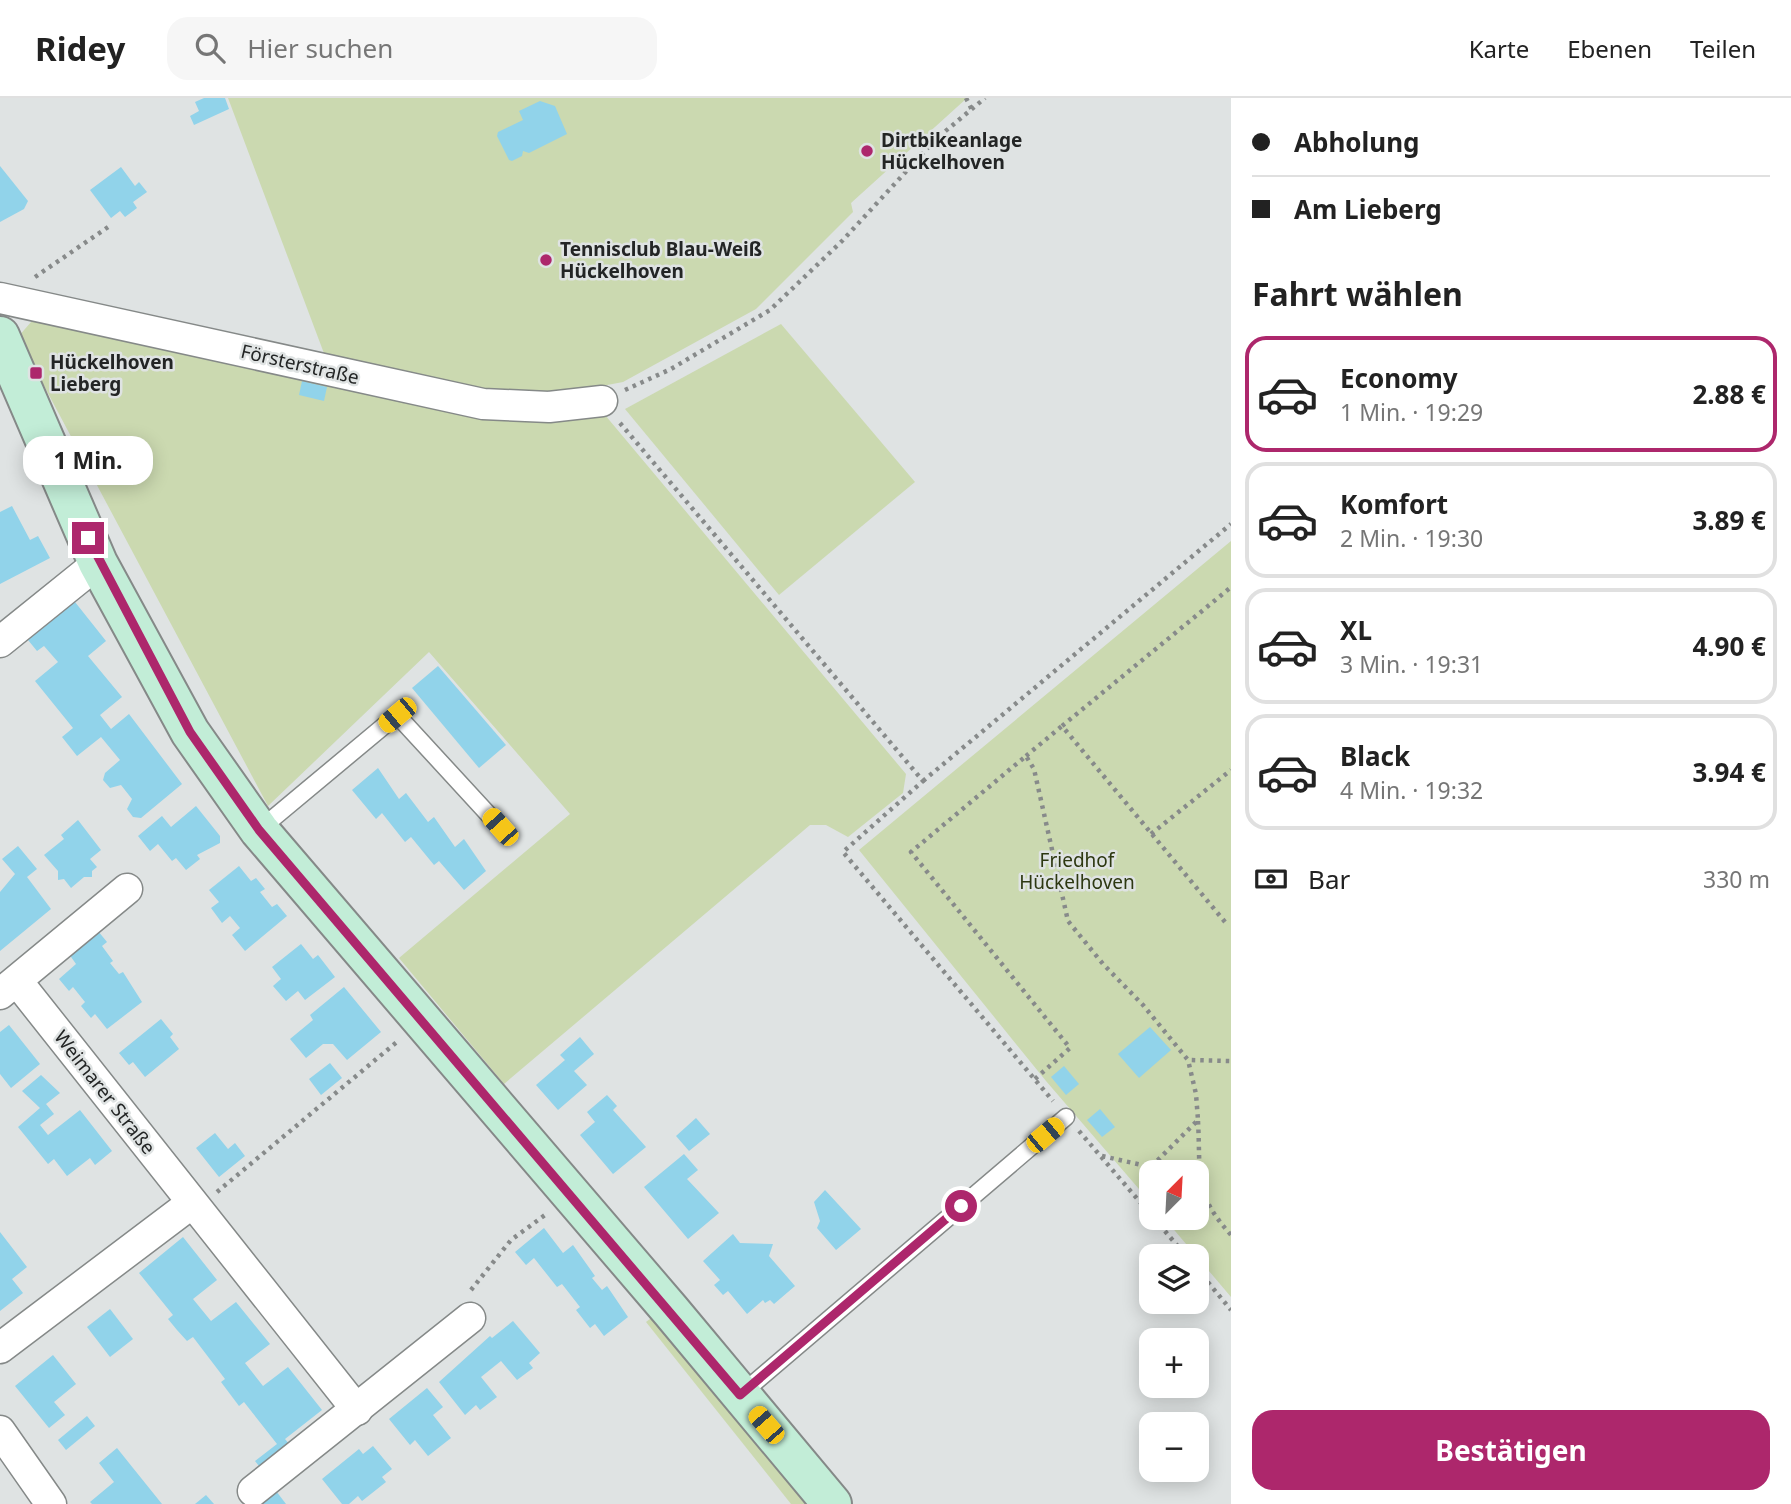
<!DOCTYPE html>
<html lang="de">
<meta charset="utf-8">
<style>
body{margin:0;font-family:"Noto Sans",sans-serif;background:#f6f6f6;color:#222;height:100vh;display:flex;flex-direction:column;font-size:26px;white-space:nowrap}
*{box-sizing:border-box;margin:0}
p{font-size:23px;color:#767676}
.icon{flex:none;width:38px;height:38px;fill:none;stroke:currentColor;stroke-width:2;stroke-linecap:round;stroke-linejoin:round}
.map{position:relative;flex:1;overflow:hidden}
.side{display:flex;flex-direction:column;background:#fff;width:560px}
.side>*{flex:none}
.top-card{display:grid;align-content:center;height:154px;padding:0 21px;background:#fff}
.needle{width:46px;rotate:24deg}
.tools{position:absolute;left:1139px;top:1062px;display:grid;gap:14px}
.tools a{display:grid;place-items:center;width:70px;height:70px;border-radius:14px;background:#fff;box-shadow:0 4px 18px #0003;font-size:35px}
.end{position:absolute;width:32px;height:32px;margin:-16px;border:9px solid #ad276c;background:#fff;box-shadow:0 0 0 4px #fff}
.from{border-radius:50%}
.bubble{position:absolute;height:49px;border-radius:21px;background:#fff;box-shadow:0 4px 18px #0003;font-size:23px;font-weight:700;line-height:49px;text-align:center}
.car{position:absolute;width:21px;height:42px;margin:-21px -10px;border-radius:9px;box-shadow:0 0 5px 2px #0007;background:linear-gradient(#f5c518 24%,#345 0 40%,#f5c518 0 76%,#345 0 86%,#f5c518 0)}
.top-card b{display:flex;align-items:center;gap:24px;height:66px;font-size:26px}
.top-card b+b{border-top:2px solid #e0e0e0}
.top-card i{width:18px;height:18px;background:#222}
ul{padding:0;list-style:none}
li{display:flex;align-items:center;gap:21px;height:116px;margin:0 14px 10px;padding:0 7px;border:4px solid #e0e0e0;border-radius:21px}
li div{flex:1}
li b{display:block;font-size:26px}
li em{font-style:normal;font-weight:700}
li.active{border-color:#ad276c}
li>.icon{width:63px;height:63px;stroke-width:1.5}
h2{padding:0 21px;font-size:32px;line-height:84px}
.pay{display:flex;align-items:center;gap:18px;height:77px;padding:0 21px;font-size:26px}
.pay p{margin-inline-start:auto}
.action{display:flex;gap:14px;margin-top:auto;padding:14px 21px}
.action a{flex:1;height:80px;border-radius:21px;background:#ad276c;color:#fff;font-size:28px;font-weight:700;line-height:80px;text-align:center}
header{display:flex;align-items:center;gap:42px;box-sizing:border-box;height:98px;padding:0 35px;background:#fff;border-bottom:2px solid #e0e0e0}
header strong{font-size:33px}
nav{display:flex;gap:38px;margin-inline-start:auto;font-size:24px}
.search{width:490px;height:63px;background:#f6f6f6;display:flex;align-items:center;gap:18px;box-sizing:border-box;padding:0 24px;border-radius:21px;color:#767676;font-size:26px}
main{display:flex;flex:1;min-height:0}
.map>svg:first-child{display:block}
.green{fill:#cbd9b0}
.building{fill:#91d3ea}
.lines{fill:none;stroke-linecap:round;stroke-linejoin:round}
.lane-casing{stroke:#858988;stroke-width:19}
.street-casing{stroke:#858988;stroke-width:33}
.secondary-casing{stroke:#858988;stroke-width:42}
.path{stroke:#878a8a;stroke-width:4.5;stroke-dasharray:3.5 5;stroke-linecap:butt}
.lane{stroke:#fff;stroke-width:16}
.street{stroke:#fff;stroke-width:30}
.secondary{stroke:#c2edd7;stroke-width:38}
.route{stroke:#ad276c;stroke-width:9}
.poi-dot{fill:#ad276c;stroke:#dfe3e3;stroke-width:2.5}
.labels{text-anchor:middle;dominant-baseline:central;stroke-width:5;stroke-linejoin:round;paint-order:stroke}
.poi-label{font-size:19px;font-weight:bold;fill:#232525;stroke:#dfe3e3;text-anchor:start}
.street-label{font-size:19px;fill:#232525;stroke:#dfe3e3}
.park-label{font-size:19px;fill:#2d3811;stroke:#dfe3e3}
</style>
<header>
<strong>Ridey</strong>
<div class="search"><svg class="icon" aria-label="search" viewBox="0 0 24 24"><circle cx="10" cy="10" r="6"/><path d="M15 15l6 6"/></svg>Hier suchen</div>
<nav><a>Karte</a><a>Ebenen</a><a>Teilen</a></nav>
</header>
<main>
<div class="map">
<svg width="1231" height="1406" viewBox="0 0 1231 1406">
<rect width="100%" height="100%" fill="#dfe3e3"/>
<g class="green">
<path d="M228 0H967L851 105 853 114 756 211 623 284 555 297H486L325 258Z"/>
<path d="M38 216 484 313 605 317 906 676 903 695 848 739 826 727H810L504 986 399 860 570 716 429 554 268 708 18 239Z"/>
<path d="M781 226 915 384 779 497 625 311Z"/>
<path d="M1231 443V1199L1164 1120H1197V1074H1152L1151 1105 1046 983 859 752Z"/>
<path d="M660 1213 808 1406H791L646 1224Z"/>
</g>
<g class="building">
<path d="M204 0H225L229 11 194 27 190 18 199 13 195 4Z"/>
<path d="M540 3 555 8 567 36 529 55 523 53 522 58 512 63 509 62 497 38 498 34 523 22 519 13Z"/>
<path d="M0 68 28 103 24 111 0 124Z"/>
<path d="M121 69 135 88 139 84 147 94 133 104 137 110 125 119 120 113 111 120 90 92Z"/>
<path d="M302 283 327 289 324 303 299 297Z"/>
<path d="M12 408 30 442 38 438 50 460 0 486V414Z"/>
<path d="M75 504 106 543 88 558 122 599 100 617 111 631 129 616 182 686 141 720 133 719 127 711 132 701 121 687 110 690 103 682 105 675 120 662 101 639 77 658 62 639 73 630 35 583 58 564 44 548 37 553 28 542Z"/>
<path d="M438 568 506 647 479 670 412 590Z"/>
<path d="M378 670 399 701 406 695 428 724 434 719 455 749 464 741 486 773 464 792 439 763 434 767 411 739 405 744 382 715 376 721 352 692Z"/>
<path d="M196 708 220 738V745L197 757 200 761 186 772 176 760 172 763 158 746 150 753 138 738 162 718 171 729Z"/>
<path d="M78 722 101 752 90 761 97 769 92 773V779H84L71 790 64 781 58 782V773L44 757 64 741 61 737Z"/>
<path d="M18 748 37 771 27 779 51 811 0 853V794L15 776 2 761Z"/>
<path d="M239 768 251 783 256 780 265 791 260 794 272 809 277 806 287 818 245 853 232 837 240 830 230 818 222 825 211 810 219 804 209 792Z"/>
<path d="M98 833 107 844 102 848 113 863 110 865 119 876 123 874 142 904 107 931 95 916 91 920 81 908 85 904 73 889 69 893 59 881 76 866 69 856Z"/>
<path d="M301 846 313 861 318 857 335 879 305 902 298 893 286 903 273 888 281 881 272 869Z"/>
<path d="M344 889 381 934 347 962 333 946H323L306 960 290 941 313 922 310 917Z"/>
<path d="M161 921 173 936 170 939 179 951 145 979 133 964 129 967 119 955Z"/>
<path d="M9 927 40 966 11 990 0 976V934Z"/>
<path d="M1150 929 1171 952 1139 980 1118 956Z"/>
<path d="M580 939 594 956 574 973 587 987 558 1012 536 987 565 962 560 957Z"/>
<path d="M330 965 342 980 321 997 309 981Z"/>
<path d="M1064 968 1079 986 1066 997 1051 979Z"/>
<path d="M41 977 60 995 46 1006 54 1016 40 1027 48 1037 80 1012 112 1053 95 1067 90 1060 67 1078 54 1061 48 1066 18 1029 40 1010 22 993Z"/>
<path d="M607 997 617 1008 613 1012 646 1049 613 1076 580 1037 595 1024 587 1014Z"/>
<path d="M1100 1011 1115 1029 1102 1039 1087 1022Z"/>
<path d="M696 1020 710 1036 689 1053 676 1038Z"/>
<path d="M215 1035 228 1051 235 1045 245 1058 219 1079 196 1050Z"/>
<path d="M684 1056 698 1072 687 1081 719 1115 688 1141 644 1089Z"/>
<path d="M825 1092 861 1131 836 1152 817 1130 820 1123 814 1104Z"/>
<path d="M544 1130 563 1155 573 1147 595 1178 592 1180 602 1192 607 1188 628 1219 604 1238 595 1226 590 1230 576 1212 580 1209 562 1186 557 1189 534 1160 526 1167 515 1154Z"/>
<path d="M0 1134 27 1169 12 1181 23 1195 0 1213Z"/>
<path d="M733 1136 740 1145 773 1146 769 1158 795 1188 774 1206 770 1202 765 1205 763 1202 747 1216 728 1193 723 1197 714 1187 720 1182 703 1163Z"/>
<path d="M183 1139 217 1182 193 1201 211 1223 236 1204 270 1246 245 1265 263 1288 288 1269 322 1312 285 1341 295 1353 266 1377 255 1363 277 1346 244 1304 239 1308 221 1284 225 1281 193 1239 187 1243 177 1232 168 1221 173 1217 139 1175Z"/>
<path d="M110 1211 133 1241 110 1259 87 1229Z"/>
<path d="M513 1223 540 1255 529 1265 533 1270 517 1282 501 1263 481 1279 497 1299 480 1312 476 1307 465 1317 439 1284 490 1238 492 1240Z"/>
<path d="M53 1257 76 1286 54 1304 65 1317 49 1330 15 1288Z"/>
<path d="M427 1290 443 1309 433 1317 451 1340 428 1358 415 1342 410 1347 389 1321Z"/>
<path d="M87 1318 95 1328 66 1352 58 1342Z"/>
<path d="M373 1348 392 1371 382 1379 386 1384 362 1403 358 1398 349 1406H342L322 1381 359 1351 363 1356Z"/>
<path d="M117 1350 133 1370 162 1406H92L90 1404 114 1384 99 1365Z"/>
<path d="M273 1389 286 1406H252Z"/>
<path d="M206 1397 214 1406H195Z"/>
</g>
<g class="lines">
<g class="lane-casing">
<g id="lane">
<path d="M259 732 397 617 500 729"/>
<path d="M740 1297 1066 1019"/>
</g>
</g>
<g class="street-casing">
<g id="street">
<path d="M0 200 483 306 549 309 602 303"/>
<path d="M0 544 98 465"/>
<path d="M17 883 357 1312"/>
<path d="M0 896 127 791"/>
<path d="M0 1250 192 1105"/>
<path d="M0 1333 51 1406"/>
<path d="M253 1393 470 1220"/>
</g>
</g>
<g class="secondary-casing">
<path id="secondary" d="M0 238 98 465 190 634 259 732 671 1213 832 1406"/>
</g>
<g class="path">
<path d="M966 0 972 12"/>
<path d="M35 179 111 127"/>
<path d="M625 292 671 271 770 212 842 143 936 41 985 0"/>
<path d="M620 325 923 683 843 754 1053 1003"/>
<path d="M1026 658 1062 628"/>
<path d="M923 683 1231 426"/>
<path d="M1151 736 1231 672"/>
<path d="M1225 824 1062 628 1230 490"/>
<path d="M1035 981 1070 950 911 754 1026 658 1034 671 1068 823 1103 866 1143 907 1188 962 1231 963"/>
<path d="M1198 1023C1201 1077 1193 1095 1231 1137"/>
<path d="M1079 1033 1152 1118"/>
<path d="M1102 1058 1151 1069 1198 1022 1196 996 1188 962"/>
<path d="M217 1094 398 943"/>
<path d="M1154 1120 1186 1158"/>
<path d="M1197 1171 1231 1212"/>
<path d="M471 1192 511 1142 545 1117"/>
</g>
<use href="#lane" class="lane"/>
<use href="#street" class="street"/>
<use href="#secondary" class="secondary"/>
</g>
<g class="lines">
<path class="route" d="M88 440 190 634 259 732 740 1297 961 1108"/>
</g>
<g class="poi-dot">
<circle cx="867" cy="53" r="7"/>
<circle cx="546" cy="162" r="7"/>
<rect x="29" y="268" width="14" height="14" rx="3.5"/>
</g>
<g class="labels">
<g class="poi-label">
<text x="881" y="42">Dirtbikeanlage<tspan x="881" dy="22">Hückelhoven</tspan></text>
<text x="560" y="151">Tennisclub Blau-Weiß<tspan x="560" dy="22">Hückelhoven</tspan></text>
<text x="50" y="264">Hückelhoven<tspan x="50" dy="22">Lieberg</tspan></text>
</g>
<g class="street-label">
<text transform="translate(300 266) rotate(13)">Försterstraße</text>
<text transform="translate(105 994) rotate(52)">Weimarer Straße</text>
</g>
<g class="park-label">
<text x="1077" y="762">Friedhof<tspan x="1077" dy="22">Hückelhoven</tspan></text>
</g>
</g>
</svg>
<div class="tools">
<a><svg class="needle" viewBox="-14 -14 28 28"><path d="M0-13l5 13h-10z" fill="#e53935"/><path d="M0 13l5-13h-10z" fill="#767676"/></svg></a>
<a><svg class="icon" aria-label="layers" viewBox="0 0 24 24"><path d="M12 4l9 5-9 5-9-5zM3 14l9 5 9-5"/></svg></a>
<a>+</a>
<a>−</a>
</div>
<i class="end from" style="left:961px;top:1108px"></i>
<i class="end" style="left:88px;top:440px"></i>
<div class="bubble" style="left:23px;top:338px;width:130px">1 Min.</div>
<i class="car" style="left:397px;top:617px;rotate:230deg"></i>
<i class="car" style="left:500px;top:729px;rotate:318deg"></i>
<i class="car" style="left:1045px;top:1037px;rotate:50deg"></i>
<i class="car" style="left:766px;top:1327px;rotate:319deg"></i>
</div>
<section class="side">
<div class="top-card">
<b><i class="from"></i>Abholung</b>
<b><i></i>Am Lieberg</b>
</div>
<h2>Fahrt wählen</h2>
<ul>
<li class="active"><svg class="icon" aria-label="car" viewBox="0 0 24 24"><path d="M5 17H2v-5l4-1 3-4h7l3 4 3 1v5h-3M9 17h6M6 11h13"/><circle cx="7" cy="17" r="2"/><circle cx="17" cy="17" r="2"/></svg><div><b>Economy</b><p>1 Min. · 19:29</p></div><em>2.88 €</em></li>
<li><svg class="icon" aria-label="car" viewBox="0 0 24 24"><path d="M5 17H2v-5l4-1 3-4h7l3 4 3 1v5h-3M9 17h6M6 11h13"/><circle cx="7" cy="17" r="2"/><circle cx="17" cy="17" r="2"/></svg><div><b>Komfort</b><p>2 Min. · 19:30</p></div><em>3.89 €</em></li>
<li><svg class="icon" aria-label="car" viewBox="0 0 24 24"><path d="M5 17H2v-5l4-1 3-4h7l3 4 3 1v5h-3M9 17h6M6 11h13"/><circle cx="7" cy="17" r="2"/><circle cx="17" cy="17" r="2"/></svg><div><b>XL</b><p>3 Min. · 19:31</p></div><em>4.90 €</em></li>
<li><svg class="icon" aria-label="car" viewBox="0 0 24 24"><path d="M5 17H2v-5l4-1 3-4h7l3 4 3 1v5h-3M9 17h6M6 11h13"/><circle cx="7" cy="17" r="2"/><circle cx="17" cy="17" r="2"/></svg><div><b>Black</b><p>4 Min. · 19:32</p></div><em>3.94 €</em></li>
</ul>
<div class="pay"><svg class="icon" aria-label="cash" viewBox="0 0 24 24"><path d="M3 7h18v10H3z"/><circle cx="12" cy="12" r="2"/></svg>Bar<p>330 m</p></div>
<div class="action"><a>Bestätigen</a></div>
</section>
</main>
